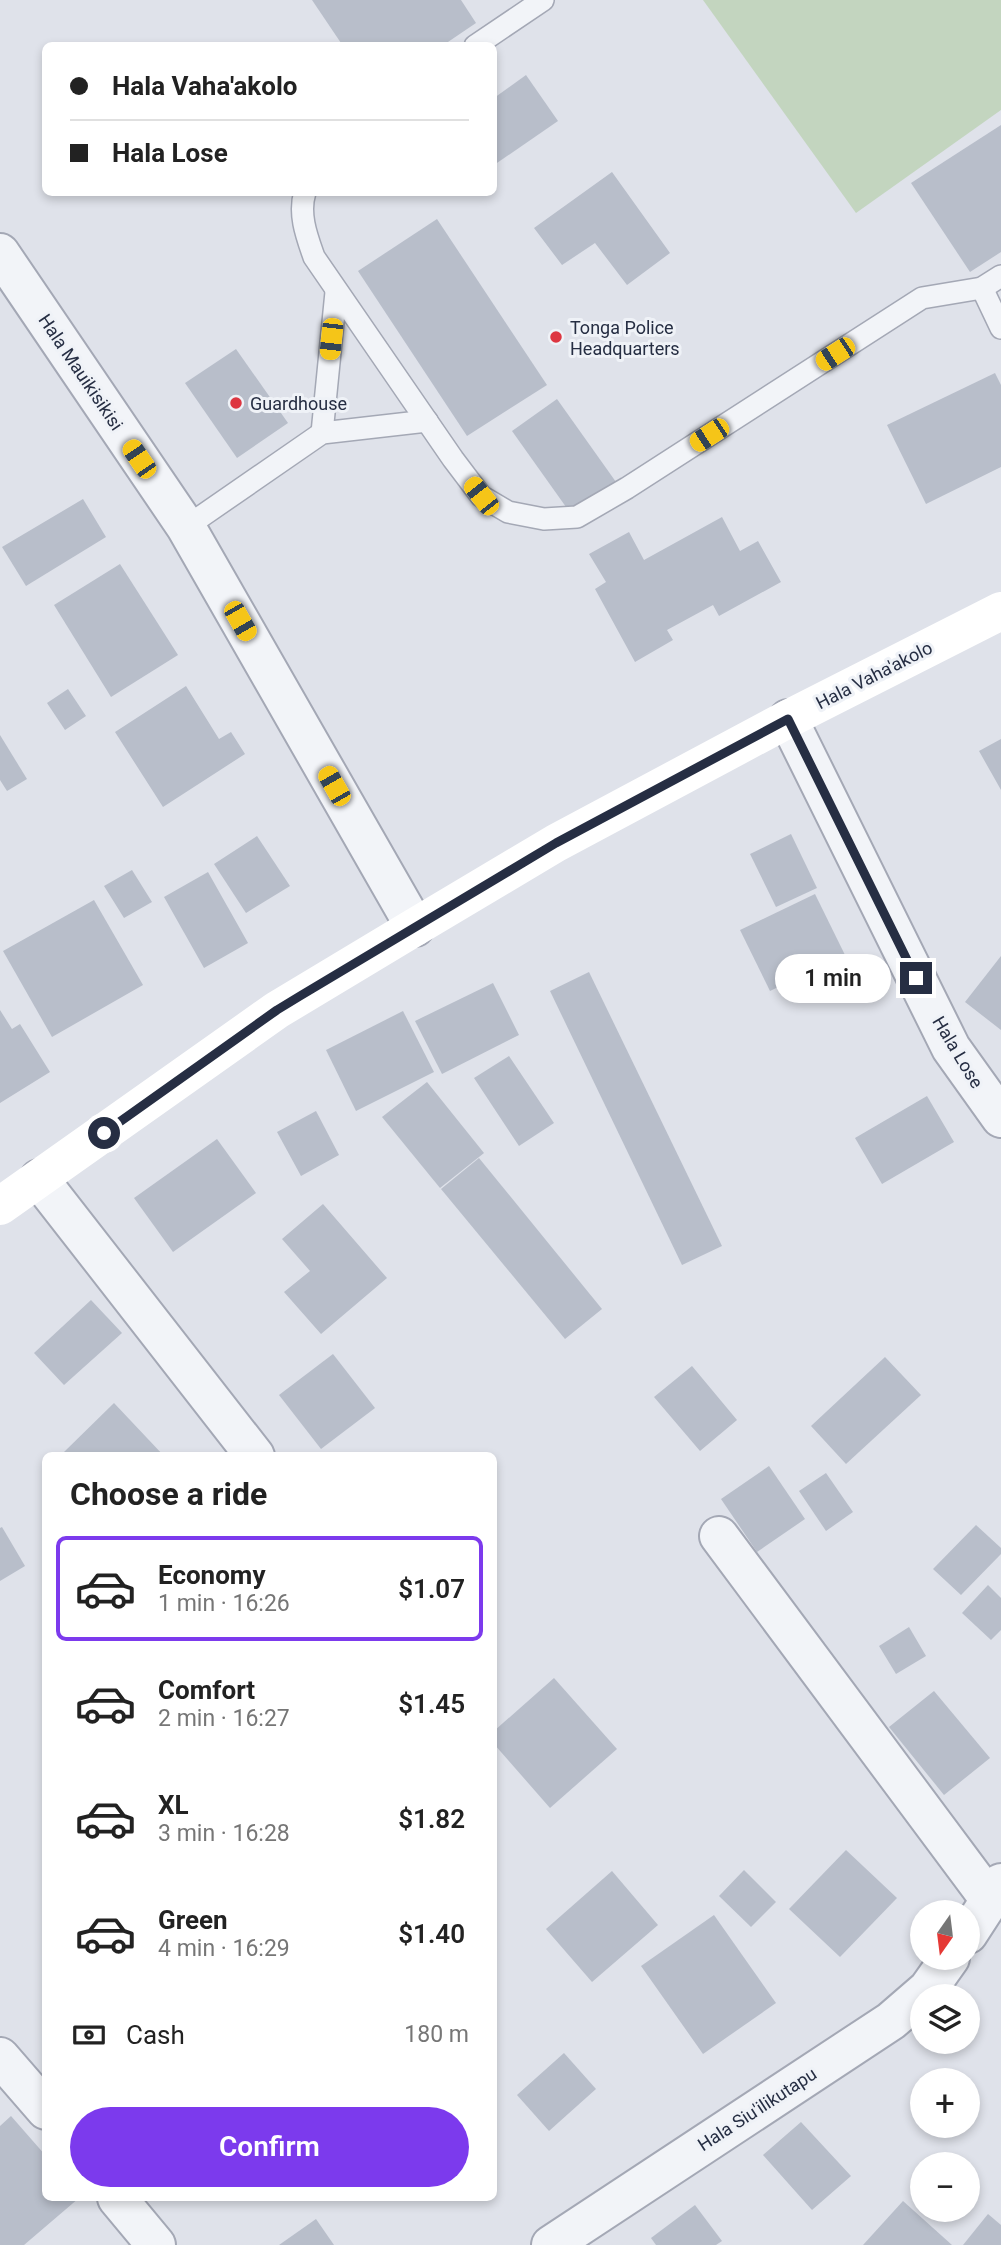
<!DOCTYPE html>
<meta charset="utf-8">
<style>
body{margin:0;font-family:Roboto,sans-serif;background:#f6f6f6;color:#222;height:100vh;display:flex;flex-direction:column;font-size:26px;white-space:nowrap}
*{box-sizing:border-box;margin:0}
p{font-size:23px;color:#767676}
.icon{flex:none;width:38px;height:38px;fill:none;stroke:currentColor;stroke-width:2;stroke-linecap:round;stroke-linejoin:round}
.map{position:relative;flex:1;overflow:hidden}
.panel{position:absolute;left:42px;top:1452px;width:455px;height:749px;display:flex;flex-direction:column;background:#fff;border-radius:10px;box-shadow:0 4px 10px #0003}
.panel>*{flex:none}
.guide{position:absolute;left:42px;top:42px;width:455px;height:154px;border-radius:10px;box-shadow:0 4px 10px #0003;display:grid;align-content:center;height:154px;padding:0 28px;background:#fff}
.needle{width:46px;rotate:194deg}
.controls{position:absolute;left:910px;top:1900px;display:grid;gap:14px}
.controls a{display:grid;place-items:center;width:70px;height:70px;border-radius:50%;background:#fff;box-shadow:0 4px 10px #0003;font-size:35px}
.end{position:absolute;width:32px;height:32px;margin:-16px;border:9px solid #262e43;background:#fff;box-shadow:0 0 0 4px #fff}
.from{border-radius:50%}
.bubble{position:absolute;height:49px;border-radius:24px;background:#fff;box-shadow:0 4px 10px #0003;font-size:23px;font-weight:600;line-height:49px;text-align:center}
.car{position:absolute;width:21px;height:42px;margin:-21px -10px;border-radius:9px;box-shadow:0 0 5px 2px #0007;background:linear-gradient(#f5c518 24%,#345 0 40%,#f5c518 0 76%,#345 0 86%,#f5c518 0)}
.guide b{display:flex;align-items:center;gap:24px;height:66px;font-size:26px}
.guide b+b{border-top:2px solid #e0e0e0}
.guide i{width:18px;height:18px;background:#222}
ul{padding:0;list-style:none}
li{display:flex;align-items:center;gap:21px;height:105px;margin:0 14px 10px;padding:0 14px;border:4px solid transparent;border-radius:10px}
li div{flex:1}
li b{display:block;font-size:26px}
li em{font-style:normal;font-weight:600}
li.selected{border-color:#7c3aed}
li>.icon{width:63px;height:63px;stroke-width:1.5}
h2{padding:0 28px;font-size:32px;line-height:84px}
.pay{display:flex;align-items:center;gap:18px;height:77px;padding:0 28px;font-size:26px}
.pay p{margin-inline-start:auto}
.button{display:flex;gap:14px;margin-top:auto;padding:14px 28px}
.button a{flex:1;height:80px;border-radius:42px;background:#7c3aed;color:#fff;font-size:28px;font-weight:600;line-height:80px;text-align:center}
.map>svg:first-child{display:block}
.green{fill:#c3d5bf}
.building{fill:#b8beca}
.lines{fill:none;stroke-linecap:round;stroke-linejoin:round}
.service-casing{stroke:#a4a8b5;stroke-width:24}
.minor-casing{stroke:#a4a8b5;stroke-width:42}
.service{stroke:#f2f4f8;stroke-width:21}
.minor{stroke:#f2f4f8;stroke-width:38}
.secondary{stroke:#fff;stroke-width:38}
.route{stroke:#262e43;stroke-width:9}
.poi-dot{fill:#dd3641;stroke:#eff2f7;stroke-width:2.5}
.labels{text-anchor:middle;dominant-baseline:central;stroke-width:6;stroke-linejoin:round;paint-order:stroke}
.poi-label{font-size:18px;fill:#262e43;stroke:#eff2f7;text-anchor:start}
.street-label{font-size:18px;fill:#262e43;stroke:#eff2f7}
</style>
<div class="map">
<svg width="1001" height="2245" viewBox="0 0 1001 2245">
<rect width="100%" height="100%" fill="#dfe2ea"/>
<path class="green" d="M703 0H1001V110L856 213Z"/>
<g class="building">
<path d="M312 0H461L476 23 442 46H343Z"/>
<path d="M526 75 558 121 494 165V98Z"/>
<path d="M1001 125V252L970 272 911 183Z"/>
<path d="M612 172 670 253 627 285 595 243 562 265 534 228Z"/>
<path d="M437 219 547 385 467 436 358 271Z"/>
<path d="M236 349 288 423 237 458 185 383Z"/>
<path d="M995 373 1001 385V467L926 504 887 425Z"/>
<path d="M557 399 616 482 571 514 512 431Z"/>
<path d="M83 499 106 537 26 586 2 547Z"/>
<path d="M722 517 740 551 758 541 781 582 719 616 713 605 667 630 673 640 635 662 595 589 606 582 589 554 629 532 644 560Z"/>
<path d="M120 564 178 655 111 697 54 605Z"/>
<path d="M186 686 219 739 231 732 245 754 163 807 115 732Z"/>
<path d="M68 689 86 716 65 730 47 703Z"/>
<path d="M0 735 27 779 7 791 0 780Z"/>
<path d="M1001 739V790L979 751Z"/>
<path d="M791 834 817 888 776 907 750 854Z"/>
<path d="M257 836 290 886 246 913 214 864Z"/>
<path d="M132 870 152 902 124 918 104 886Z"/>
<path d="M208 872 248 943 204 968 164 897Z"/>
<path d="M815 894 845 955 770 991 740 930Z"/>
<path d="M94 900 143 985 52 1037 3 951Z"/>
<path d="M1001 956V1030L965 1002Z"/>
<path d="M589 972 722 1246 682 1265 550 991Z"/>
<path d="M493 983 519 1035 442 1074 415 1021Z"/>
<path d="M0 1010 12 1029 20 1024 50 1072 0 1103Z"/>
<path d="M403 1011 434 1072 356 1111 326 1050Z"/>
<path d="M509 1056 554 1123 519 1146 474 1078Z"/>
<path d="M427 1082 484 1153 440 1188 382 1117Z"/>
<path d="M927 1096 954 1142 882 1184 855 1138Z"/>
<path d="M316 1111 339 1155 301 1176 277 1132Z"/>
<path d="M217 1139 256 1193 173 1252 134 1198Z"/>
<path d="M479 1158 602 1309 565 1339 441 1189Z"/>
<path d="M323 1204 387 1278 321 1334 284 1292 310 1271 282 1239Z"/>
<path d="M91 1300 122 1333 64 1385 34 1353Z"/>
<path d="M333 1354 375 1408 321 1449 279 1395Z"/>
<path d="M885 1357 921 1395 846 1464 811 1426Z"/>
<path d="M692 1366 737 1420 700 1451 654 1397Z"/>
<path d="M114 1403 164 1456H66L63 1453Z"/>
<path d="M769 1466 805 1519 757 1552 721 1499Z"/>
<path d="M826 1473 853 1512 826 1531 799 1491Z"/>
<path d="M976 1525 1001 1548V1554L961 1595 933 1569Z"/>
<path d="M2 1527 25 1566 0 1581V1528Z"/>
<path d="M988 1585 1001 1598V1630L991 1640 962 1613Z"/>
<path d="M909 1627 926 1656 896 1674 879 1646Z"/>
<path d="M554 1678 617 1749 550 1808 494 1744V1731Z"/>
<path d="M934 1691 990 1758 944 1795 889 1727Z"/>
<path d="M846 1850 897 1898 840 1957 789 1909Z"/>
<path d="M744 1870 776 1902 751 1927 719 1896Z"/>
<path d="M612 1871 658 1925 592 1982 546 1929Z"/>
<path d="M714 1915 776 2003 703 2054 641 1966Z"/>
<path d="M564 2053 596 2089 549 2131 517 2095Z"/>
<path d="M11 2116 46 2156V2198H79L24 2245H0V2126Z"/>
<path d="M801 2122 851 2176 812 2210 763 2155Z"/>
<path d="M903 2201 952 2245H863Z"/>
<path d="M695 2205 722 2241 716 2245H656L651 2238Z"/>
<path d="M988 2214 1001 2225V2245H963Z"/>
<path d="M316 2219 334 2245H279Z"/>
</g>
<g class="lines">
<g class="service-casing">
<g id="service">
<path d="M475 46 543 0"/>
<path d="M305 192C298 214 307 237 314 257L453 459 481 496 508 512 544 519 577 517 627 488 922 298 982 288 1001 276"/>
<path d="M982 288 1001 328"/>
<path d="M322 433 336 292"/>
<path d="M186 527 322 433 427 421"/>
</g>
</g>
<g class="minor-casing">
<g id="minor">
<path d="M0 253 186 527 415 927"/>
<path d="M788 719 951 1048 1001 1118"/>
<path d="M39 1179 255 1456"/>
<path d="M719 1536 990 1900"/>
<path d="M968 1934 1001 1883"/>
<path d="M0 2057 46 2110"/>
<path d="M117 2198 156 2245"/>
<path d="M551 2245 891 2021 928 1989 950 1958"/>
</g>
</g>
<use href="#service" class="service"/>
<use href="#minor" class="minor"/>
<path class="secondary" d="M0 1206 277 1010 415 927 556 843 788 719 1001 611"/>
</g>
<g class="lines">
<path class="route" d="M104 1133 277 1010 300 996 556 843 788 719 916 978"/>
</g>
<g class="poi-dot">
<circle cx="556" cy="337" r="7"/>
<circle cx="236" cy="403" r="7"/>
</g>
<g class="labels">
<g class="poi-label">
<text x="570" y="327">Tonga Police<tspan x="570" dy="21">Headquarters</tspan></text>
<text x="250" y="403">Guardhouse</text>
</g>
<g class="street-label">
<text transform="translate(81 372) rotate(56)">Hala Mauikisikisi</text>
<text transform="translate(874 675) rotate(-27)">Hala Vaha'akolo</text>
<text transform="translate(958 1052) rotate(59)">Hala Lose</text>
<text transform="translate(757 2109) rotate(-33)">Hala Siu'ilikutapu</text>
</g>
</g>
</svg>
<div class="controls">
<a><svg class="needle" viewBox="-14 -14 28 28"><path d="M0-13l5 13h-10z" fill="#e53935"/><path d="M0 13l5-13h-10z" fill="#767676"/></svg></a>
<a><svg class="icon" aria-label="layers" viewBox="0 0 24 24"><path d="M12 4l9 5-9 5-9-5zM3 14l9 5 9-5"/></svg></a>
<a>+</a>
<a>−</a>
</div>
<i class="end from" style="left:104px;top:1133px"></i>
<i class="end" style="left:916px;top:978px"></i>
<div class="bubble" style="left:775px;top:954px;width:116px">1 min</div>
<i class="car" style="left:331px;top:339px;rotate:186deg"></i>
<i class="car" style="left:835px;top:354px;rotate:237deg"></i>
<i class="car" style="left:709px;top:435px;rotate:237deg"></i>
<i class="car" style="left:139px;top:459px;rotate:326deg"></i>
<i class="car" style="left:481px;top:496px;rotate:322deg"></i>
<i class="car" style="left:240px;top:621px;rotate:150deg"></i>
<i class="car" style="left:334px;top:786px;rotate:330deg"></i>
<div class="guide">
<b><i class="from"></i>Hala Vaha'akolo</b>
<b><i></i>Hala Lose</b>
</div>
<section class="panel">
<h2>Choose a ride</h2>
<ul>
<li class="selected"><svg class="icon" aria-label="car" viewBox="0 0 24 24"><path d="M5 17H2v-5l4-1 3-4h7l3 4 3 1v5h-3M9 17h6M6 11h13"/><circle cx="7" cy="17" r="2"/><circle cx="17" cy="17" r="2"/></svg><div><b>Economy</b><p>1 min · 16:26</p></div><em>$1.07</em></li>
<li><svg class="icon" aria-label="car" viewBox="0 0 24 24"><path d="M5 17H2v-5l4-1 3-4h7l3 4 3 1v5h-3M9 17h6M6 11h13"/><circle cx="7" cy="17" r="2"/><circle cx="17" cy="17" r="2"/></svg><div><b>Comfort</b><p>2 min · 16:27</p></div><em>$1.45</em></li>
<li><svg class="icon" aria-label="car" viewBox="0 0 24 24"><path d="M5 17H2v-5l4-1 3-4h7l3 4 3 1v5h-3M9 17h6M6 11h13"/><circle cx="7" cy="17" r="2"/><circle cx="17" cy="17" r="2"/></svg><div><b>XL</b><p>3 min · 16:28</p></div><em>$1.82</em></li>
<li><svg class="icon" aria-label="car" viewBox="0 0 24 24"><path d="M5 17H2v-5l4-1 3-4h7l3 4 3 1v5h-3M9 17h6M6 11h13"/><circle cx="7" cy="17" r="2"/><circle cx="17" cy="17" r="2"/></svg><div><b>Green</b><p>4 min · 16:29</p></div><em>$1.40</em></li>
</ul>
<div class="pay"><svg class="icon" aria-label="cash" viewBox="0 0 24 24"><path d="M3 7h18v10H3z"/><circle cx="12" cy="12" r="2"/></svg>Cash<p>180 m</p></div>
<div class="button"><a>Confirm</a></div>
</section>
</div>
